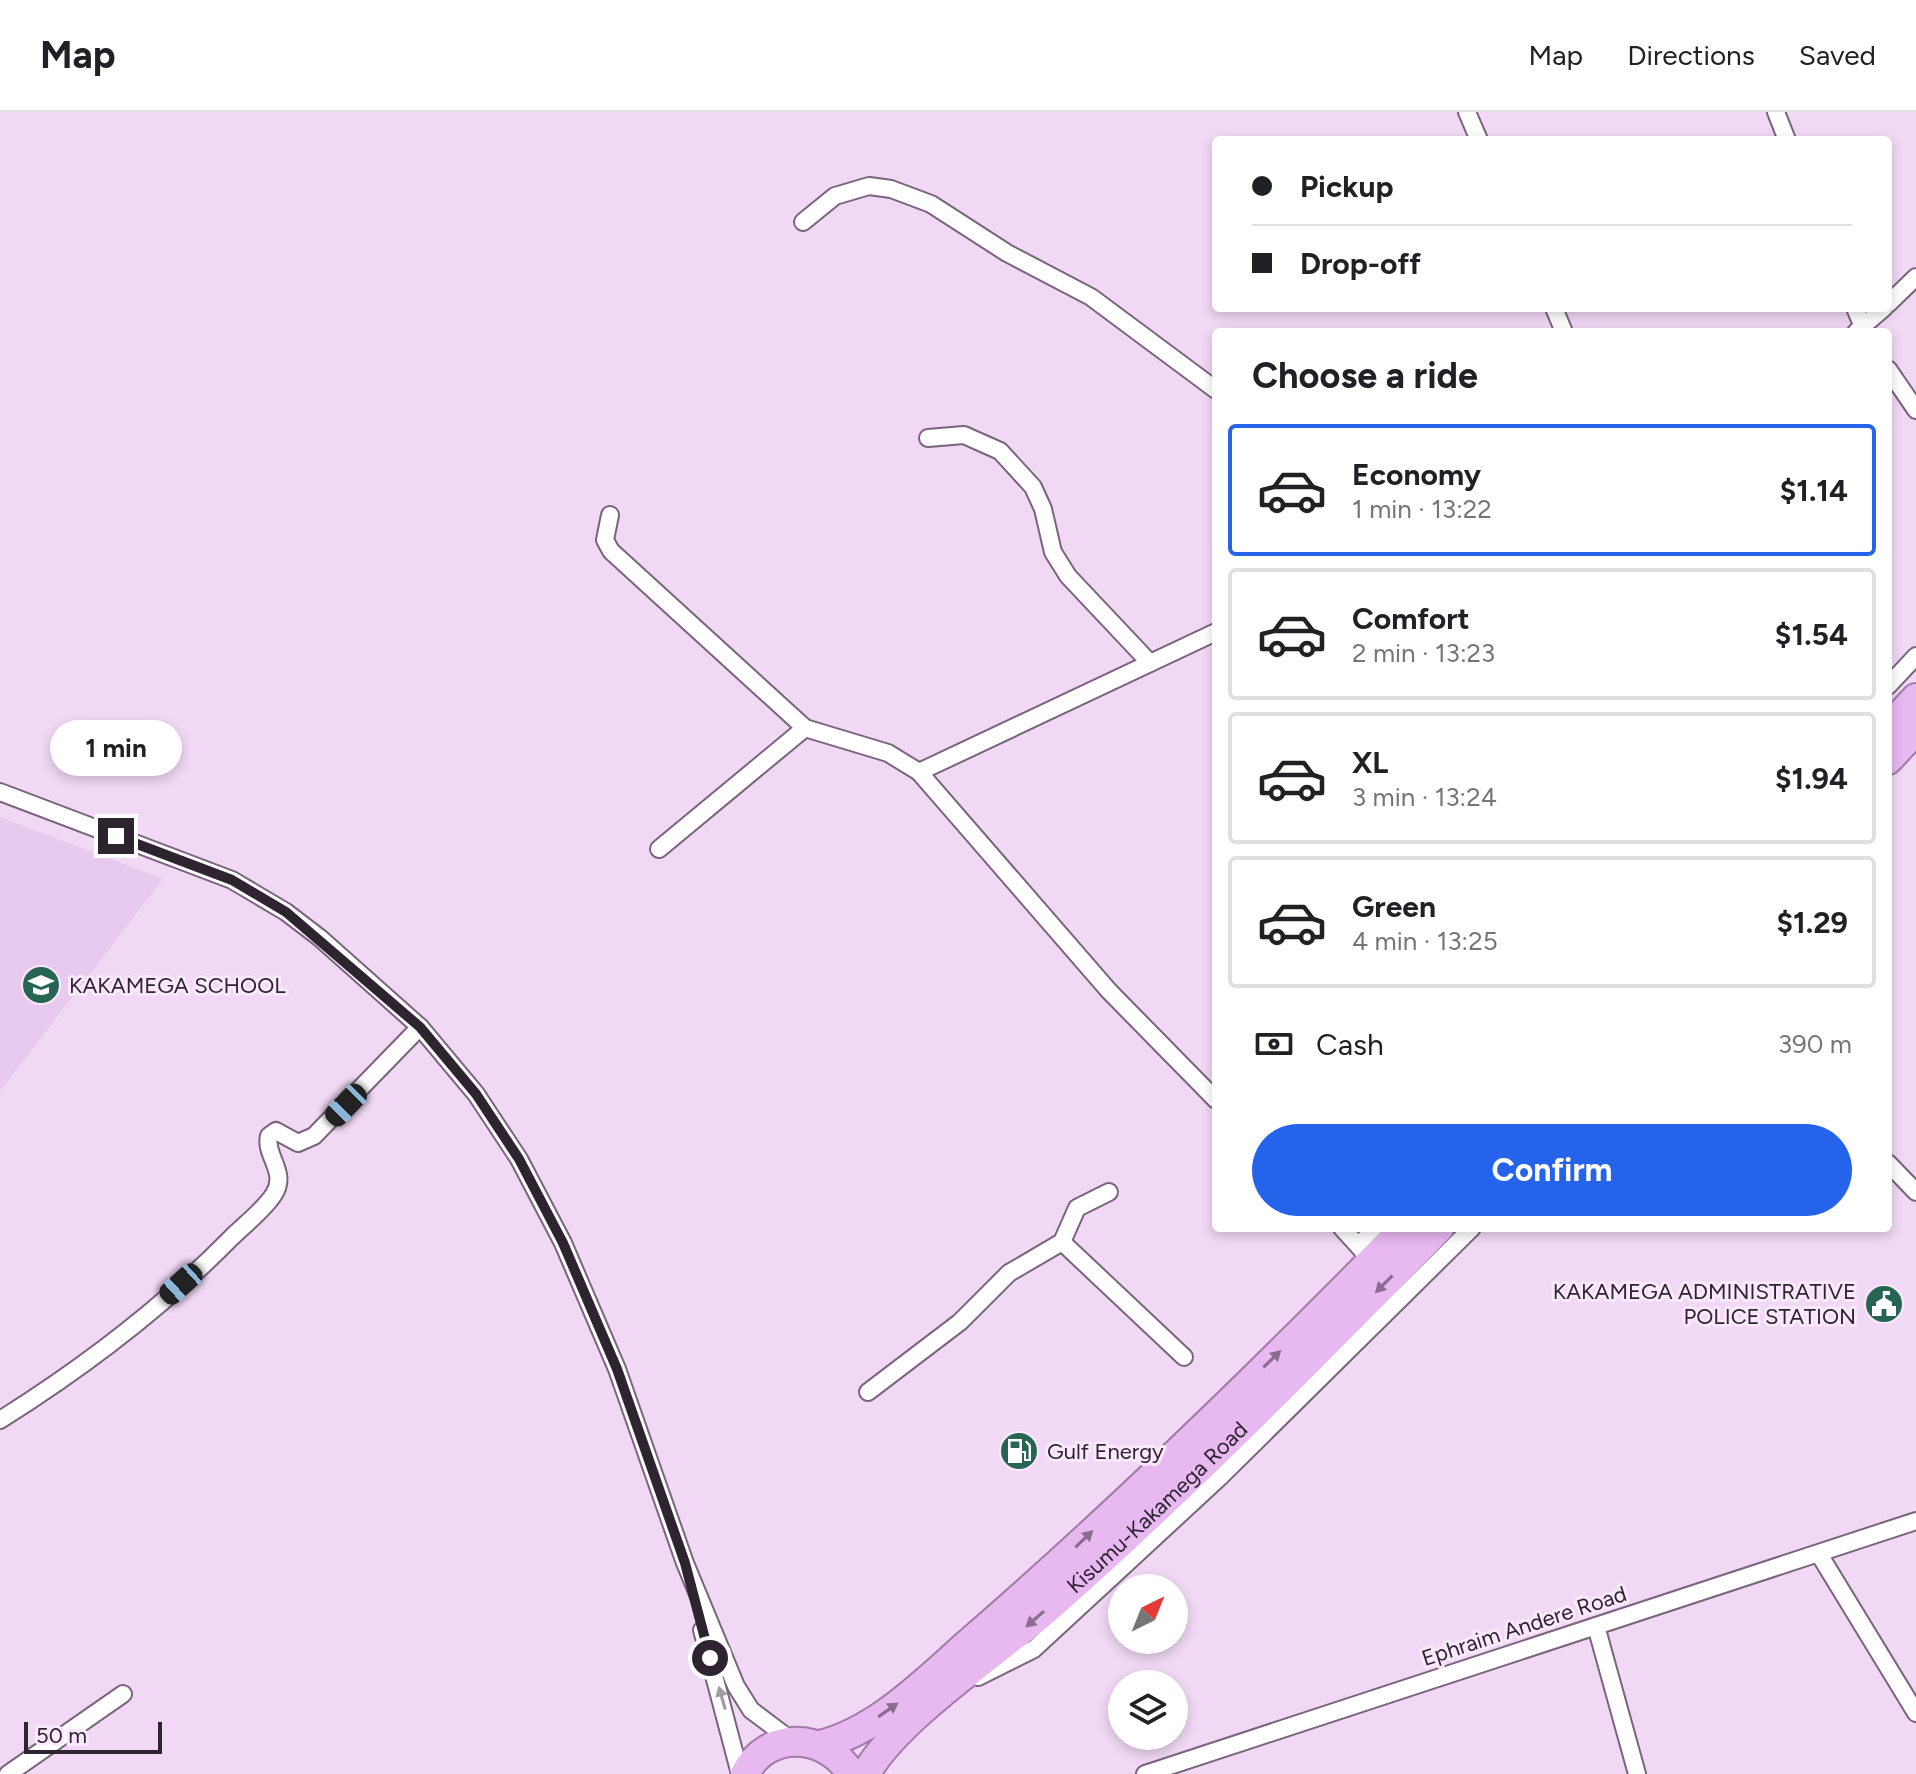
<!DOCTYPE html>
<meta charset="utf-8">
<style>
body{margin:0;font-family:Figtree,sans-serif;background:#f6f6f6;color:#202124;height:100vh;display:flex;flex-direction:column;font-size:30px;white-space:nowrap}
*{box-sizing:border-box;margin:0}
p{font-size:26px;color:#757577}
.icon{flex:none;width:44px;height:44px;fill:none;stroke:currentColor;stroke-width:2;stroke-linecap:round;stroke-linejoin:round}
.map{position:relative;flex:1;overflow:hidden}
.sheet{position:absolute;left:1212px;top:216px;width:680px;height:904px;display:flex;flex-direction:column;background:#fff;border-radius:8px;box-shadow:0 4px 12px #0003}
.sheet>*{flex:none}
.guide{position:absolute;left:1212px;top:24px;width:680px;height:176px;border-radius:8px;box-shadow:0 4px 12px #0003;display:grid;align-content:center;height:176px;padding:0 40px;background:#fff}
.needle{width:52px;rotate:43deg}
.tools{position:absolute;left:1108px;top:1462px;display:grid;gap:16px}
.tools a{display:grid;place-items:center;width:80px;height:80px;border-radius:50%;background:#fff;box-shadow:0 4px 12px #0003;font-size:40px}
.scale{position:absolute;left:24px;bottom:20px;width:138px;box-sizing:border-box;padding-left:8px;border:4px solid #2d242f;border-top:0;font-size:22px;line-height:28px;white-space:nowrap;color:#2d242f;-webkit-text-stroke:6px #fbe8ff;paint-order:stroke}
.end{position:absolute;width:36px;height:36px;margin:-18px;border:10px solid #2d242f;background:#fff;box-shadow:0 0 0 4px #fff}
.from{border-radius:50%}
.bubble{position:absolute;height:56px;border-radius:28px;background:#fff;box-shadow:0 4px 12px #0003;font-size:26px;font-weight:700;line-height:56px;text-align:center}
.car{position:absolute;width:24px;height:48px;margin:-24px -12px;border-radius:10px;box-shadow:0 0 6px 2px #0007;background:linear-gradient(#222 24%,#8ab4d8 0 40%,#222 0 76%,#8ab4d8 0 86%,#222 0)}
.guide b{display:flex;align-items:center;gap:28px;height:76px;font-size:30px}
.guide b+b{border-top:2px solid #e0e0e0}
.guide i{width:20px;height:20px;background:#202124}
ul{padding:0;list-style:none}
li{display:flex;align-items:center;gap:24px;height:132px;margin:0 16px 12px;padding:0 24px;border:4px solid #e0e0e0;border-radius:8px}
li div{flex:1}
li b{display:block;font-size:30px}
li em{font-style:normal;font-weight:700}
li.current{border-color:#2563eb}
li>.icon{width:72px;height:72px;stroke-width:1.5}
h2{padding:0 40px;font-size:36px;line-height:96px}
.pay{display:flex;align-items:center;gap:20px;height:88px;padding:0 40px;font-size:30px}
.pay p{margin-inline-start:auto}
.cta{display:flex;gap:16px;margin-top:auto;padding:16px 40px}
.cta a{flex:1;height:92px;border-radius:48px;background:#2563eb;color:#fff;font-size:32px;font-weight:700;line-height:92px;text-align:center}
header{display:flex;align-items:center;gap:48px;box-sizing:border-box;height:112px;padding:0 40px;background:#fff;border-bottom:2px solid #e0e0e0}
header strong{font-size:38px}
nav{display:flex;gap:44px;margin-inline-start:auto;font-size:28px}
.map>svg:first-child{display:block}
.built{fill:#e7caed}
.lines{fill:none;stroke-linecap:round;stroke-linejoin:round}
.minor-casing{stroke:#7a647d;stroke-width:20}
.trunk-casing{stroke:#a379aa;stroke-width:32}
.minor{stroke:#fff;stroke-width:16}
.trunk{stroke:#e8b8f0;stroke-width:28}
.oneway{fill:#8a6e90}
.oneway2{fill:#a09ca1}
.route{stroke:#2d242f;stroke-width:10}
.labels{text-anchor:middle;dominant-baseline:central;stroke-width:6;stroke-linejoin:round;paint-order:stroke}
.poi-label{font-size:22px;fill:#2d242f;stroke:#fbe8ff;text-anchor:start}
.street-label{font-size:22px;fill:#2d242f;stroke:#fbe8ff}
</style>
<header>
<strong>Map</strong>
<nav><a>Map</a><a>Directions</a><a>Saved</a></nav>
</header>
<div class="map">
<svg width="1916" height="1662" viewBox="0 0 1916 1662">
<rect width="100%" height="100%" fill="#f1d8f5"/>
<path class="built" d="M0 705 163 767 0 979Z"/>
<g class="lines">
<g class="minor-casing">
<g id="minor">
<path d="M1467 0 1479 28"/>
<path d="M1776 0 1787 28"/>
<path d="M803 110 835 84 869 74 891 77 931 92 1007 141 1091 185 1216 278"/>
<path d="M1888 192 1916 165"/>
<path d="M1554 196 1564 220"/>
<path d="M1855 196 1865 220"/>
<path d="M1856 220 1884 196"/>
<path d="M1888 257 1916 298"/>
<path d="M928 326 964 323 1000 339 1033 375 1043 397 1053 440 1068 464 1150 551"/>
<path d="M610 403 605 428 611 439 805 616 888 641 919 660 1109 879 1216 988"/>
<path d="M1888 574 1916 544"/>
<path d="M919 660 1216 520"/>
<path d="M0 680 232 768 286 800 320 826 420 915 476 982 519 1047 563 1131 617 1257 685 1451 736 1574 751 1598 792 1629"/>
<path d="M659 737 805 616"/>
<path d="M1888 1051 1916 1080"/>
<path d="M1342 1116 1372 1149"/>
<path d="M1062 1130 1077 1096 1109 1080"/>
<path d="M1359 1133 1375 1116"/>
<path d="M868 1280 960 1210 1009 1161 1062 1130 1184 1245"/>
<path d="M0 1308C83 1256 162 1196 231 1126 245 1112 264 1098 274 1082 288 1060 264 1043 269 1024L276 1019 298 1031 314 1024 420 915"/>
<path d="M1819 1442 1916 1601"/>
<path d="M1596 1514 1637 1662"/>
<path d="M702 1518 740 1662"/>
<path d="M978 1565 1034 1537 1219 1366 1472 1116"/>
<path d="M8 1662 123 1582"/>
<path d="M1145 1662 1916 1409"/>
</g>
</g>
<g class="trunk-casing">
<g id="trunk">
<path d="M1888 616 1916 586"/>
<path d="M1888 648 1916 618"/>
<path d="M820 1633C881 1618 931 1563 978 1523 1126 1394 1267 1256 1404 1116"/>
<path d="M745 1662C767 1617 827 1621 851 1662"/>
<path id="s1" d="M866 1662C894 1608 1000 1538 1048 1496 1184 1376 1312 1246 1439 1116"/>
</g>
</g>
<use href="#minor" class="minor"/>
<use href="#trunk" class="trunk"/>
</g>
<defs><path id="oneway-solid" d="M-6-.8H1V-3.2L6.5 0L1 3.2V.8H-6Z" transform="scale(2)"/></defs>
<g class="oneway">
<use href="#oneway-solid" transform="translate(1384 1172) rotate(135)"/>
<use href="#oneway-solid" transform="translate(1272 1247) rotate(-44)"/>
<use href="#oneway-solid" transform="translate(1084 1427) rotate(-44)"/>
<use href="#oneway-solid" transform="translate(1035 1507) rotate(139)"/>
<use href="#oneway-solid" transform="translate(888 1598) rotate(-35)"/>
</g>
<use class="oneway2" href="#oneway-solid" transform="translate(722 1586) rotate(-106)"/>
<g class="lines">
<path class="route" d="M116 724 232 768 286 800 420 915 476 982 519 1047 563 1131 617 1257 685 1451 710 1546"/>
</g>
<defs>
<g id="school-disc" transform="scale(2)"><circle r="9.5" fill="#256552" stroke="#fbe8ff"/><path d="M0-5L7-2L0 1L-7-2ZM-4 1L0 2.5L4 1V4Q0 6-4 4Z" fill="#fff"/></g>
<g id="civic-disc" transform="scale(2)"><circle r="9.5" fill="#256552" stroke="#fbe8ff"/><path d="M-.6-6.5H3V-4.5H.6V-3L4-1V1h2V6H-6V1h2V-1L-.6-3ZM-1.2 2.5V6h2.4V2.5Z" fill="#fff"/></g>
<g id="fuel-disc" transform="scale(2)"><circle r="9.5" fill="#256552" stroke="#fbe8ff"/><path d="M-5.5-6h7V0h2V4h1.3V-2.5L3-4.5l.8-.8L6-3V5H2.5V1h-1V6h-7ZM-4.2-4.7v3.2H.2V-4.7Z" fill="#fff"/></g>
</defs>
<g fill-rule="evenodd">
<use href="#school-disc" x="41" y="873"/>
<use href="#civic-disc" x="1884" y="1192"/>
<use href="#fuel-disc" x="1019" y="1339"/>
</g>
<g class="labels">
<g class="poi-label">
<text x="69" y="873">KAKAMEGA SCHOOL</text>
<text x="1856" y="1179" text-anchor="end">KAKAMEGA ADMINISTRATIVE<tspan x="1856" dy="25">POLICE STATION</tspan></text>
<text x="1047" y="1339">Gulf Energy</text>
</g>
<g class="street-label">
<text stroke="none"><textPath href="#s1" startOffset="396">Kisumu-Kakamega Road</textPath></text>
<text transform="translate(1524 1514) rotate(-18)">Ephraim Andere Road</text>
</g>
</g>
</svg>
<div class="tools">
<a><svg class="needle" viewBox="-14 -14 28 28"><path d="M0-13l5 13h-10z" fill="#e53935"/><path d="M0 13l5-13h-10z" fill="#757577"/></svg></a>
<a><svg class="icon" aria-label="layers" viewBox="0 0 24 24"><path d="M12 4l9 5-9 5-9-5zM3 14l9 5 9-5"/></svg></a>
</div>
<div class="scale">50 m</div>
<i class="end from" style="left:710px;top:1546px"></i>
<i class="end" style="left:116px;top:724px"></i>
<div class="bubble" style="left:50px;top:608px;width:132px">1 min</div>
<i class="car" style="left:346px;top:993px;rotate:224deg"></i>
<i class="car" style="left:181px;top:1172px;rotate:228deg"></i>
<div class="guide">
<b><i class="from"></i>Pickup</b>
<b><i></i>Drop-off</b>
</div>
<section class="sheet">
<h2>Choose a ride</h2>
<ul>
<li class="current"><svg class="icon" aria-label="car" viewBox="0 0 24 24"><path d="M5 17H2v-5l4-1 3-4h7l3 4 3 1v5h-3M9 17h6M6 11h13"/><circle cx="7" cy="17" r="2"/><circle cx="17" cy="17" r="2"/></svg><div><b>Economy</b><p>1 min · 13:22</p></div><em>$1.14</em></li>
<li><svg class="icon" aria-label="car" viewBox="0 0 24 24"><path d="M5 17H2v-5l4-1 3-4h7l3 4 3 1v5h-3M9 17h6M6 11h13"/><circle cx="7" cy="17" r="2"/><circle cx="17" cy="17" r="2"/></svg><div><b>Comfort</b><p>2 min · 13:23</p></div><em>$1.54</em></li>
<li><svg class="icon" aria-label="car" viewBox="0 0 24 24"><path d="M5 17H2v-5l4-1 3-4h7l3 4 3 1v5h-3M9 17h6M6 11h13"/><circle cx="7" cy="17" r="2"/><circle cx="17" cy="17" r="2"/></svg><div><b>XL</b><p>3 min · 13:24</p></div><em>$1.94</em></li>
<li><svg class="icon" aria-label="car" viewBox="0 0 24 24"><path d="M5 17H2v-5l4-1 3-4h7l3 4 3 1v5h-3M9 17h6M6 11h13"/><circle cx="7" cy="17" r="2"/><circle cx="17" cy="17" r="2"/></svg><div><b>Green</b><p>4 min · 13:25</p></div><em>$1.29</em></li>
</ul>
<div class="pay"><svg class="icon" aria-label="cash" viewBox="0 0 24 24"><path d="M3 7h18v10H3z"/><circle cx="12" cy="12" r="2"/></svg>Cash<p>390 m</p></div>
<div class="cta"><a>Confirm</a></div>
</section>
</div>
